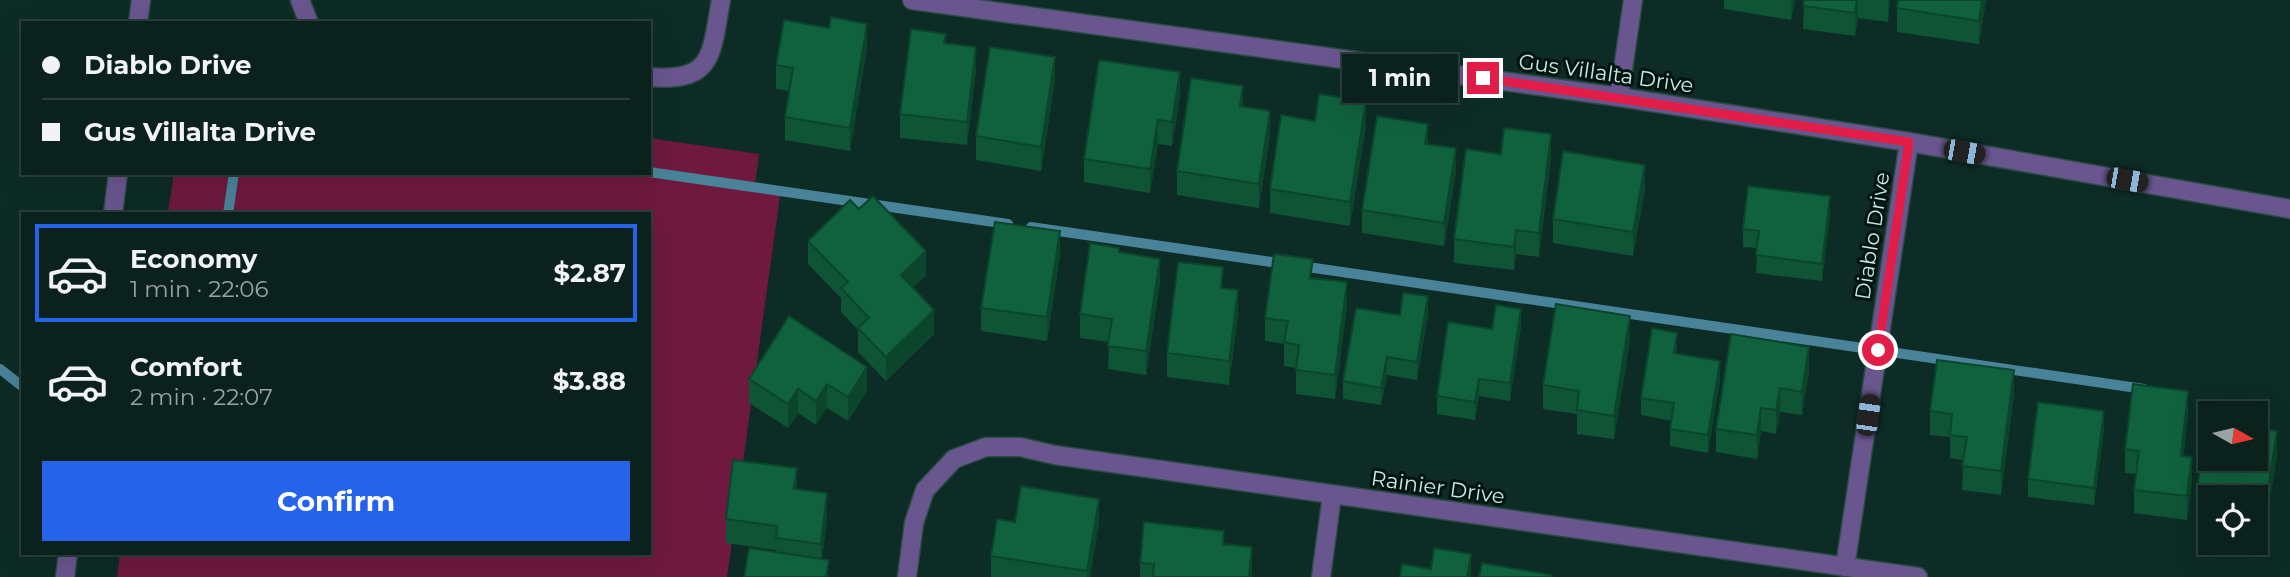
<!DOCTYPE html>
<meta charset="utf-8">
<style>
body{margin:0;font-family:Montserrat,sans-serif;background:#132925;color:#f1f3f6;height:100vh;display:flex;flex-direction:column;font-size:26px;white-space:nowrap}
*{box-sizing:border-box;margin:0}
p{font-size:23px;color:#99a3a3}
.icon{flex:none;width:38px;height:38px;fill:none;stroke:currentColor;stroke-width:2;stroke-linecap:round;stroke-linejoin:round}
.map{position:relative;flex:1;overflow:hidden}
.sheet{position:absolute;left:21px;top:212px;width:630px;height:343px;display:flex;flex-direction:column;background:#0a211c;border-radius:0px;box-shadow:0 7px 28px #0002,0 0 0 2px #2a3e3b}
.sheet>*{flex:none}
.guide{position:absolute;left:21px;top:21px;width:630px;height:154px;border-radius:0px;box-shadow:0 7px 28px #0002,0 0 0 2px #2a3e3b;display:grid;align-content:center;height:154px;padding:0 21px;background:#0a211c}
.needle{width:46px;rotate:98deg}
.tools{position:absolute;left:2198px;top:401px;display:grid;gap:14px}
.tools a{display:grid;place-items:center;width:70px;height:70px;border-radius:0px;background:#0a211c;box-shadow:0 7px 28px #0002,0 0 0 2px #2a3e3b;font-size:35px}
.end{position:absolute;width:32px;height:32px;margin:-16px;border:9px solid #e11d48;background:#fff;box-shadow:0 0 0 4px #fff}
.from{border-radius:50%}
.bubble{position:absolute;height:49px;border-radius:0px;background:#0a211c;box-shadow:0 7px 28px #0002,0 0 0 2px #2a3e3b;font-size:23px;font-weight:700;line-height:49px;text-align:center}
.car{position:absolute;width:21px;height:42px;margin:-21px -10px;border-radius:9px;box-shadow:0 0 5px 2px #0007;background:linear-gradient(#222 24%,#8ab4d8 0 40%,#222 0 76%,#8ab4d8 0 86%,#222 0)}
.guide b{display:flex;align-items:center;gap:24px;height:66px;font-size:26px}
.guide b+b{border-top:2px solid #2a3e3b}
.guide i{width:18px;height:18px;background:#f1f3f6}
ul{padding:12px 0 0;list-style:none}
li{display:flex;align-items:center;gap:21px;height:98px;margin:0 14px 10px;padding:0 7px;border:4px solid transparent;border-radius:0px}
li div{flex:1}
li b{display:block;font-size:26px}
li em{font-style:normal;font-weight:700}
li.current{border-color:#2563eb}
li>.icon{width:63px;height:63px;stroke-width:1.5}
.cta{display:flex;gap:14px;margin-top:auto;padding:14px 21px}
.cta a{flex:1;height:80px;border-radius:0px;background:#2563eb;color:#fff;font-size:28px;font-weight:700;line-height:80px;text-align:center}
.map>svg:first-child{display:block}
.green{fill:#6f193f}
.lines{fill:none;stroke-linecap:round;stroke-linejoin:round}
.stream{stroke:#498399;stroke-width:10}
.minor-casing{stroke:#2a4b44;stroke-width:21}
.minor{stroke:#69568f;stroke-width:18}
.wall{fill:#0e5435}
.shaded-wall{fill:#0b452b}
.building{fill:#10623e;stroke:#0b452b;stroke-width:2}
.route{stroke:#e11d48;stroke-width:9}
.labels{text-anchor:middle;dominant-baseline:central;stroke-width:6;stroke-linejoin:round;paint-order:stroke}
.street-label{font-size:21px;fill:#c1ede2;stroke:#01120f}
</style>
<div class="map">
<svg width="2290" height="577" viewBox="0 0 2290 577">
<rect width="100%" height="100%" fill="#0d2c26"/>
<path class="green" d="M649 138 759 154 754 192 780 196 727 577H117L120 553H649V214L168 213 174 173H649Z"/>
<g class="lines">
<g class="stream">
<path d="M649 172 1008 224"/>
<path d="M228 214 234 173"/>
<path d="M1031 227 1285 264"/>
<path d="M1301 266 2144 389"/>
<path d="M0 369 23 387"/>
</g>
<g class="minor-casing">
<g id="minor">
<path d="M300 0 309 23"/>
<path d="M912 0 1619 97 1909 142 2290 209"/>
<path d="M138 23 141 0"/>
<path d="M649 77C715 83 711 53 721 0"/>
<path d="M1619 97 1633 0"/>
<path d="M113 214 118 173"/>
<path d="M1845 567 1909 142"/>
<path d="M65 577 68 553"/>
<path d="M907 577 914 523 925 490 954 459 986 447H1020L1055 455 1918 577"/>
<path d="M1321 577 1332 495"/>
</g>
</g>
<use href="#minor" class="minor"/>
</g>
<g class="wall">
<path d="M1724 0H1795L1791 20 1724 9Z"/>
<path d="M1804 0H1890L1888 22 1858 18 1855 36 1803 29Z"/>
<path d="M1986 0 1979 44 1897 32V8Z"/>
<path d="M946 43 976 70 967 145 900 138V114Z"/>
<path d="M867 48 850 151 785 140V117L789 91 776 89V65Z"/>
<path d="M1055 80 1041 171 976 160V136Z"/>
<path d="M1180 96 1172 146 1158 144 1150 193 1084 182V159Z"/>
<path d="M1243 107 1270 135 1259 208 1177 195V171Z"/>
<path d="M1315 121 1366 125 1350 226 1270 213V189Z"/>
<path d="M1428 144 1456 172 1444 246 1362 233V210Z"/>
<path d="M1501 154 1551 158 1539 257 1516 254 1514 270 1454 263V239Z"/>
<path d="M1645 188 1633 256 1553 243V219Z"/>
<path d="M1830 214 1822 281 1756 273 1757 248 1743 247V229Z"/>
<path d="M808 241 926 275 913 288 934 334 886 381 858 352V330L841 312V298L808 264Z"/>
<path d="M1119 253 1160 282 1146 375 1108 369 1109 342 1080 338V314Z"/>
<path d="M1060 255 1047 341 981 331V308Z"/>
<path d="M1313 278 1347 306 1335 399 1296 394V368L1284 366V344L1265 341V318Z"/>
<path d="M1223 288 1238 314 1229 385 1167 377V353Z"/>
<path d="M1428 314 1417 380 1387 375 1381 405 1343 399V381L1400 315Z"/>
<path d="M789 316 867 391 848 421 827 408 816 425 798 413 788 428 749 403V379Z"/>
<path d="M1521 326 1510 401 1479 396 1475 420 1437 414V396L1492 329Z"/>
<path d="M1731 334 1809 370 1802 415 1780 412 1776 434 1761 431 1757 459 1716 452V429Z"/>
<path d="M1630 340 1614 439 1577 434V414L1543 409V385Z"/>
<path d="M1677 350V354L1720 379 1708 453 1670 446V429L1672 421 1641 415V398Z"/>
<path d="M2014 394 2001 495 1962 490 1963 460 1950 458V437L1930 435V411Z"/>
<path d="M2188 415 2183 456 2192 481 2187 520 2134 513V490L2136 474 2125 473V449Z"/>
<path d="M2104 429 2094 505 2028 497V479Z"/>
<path d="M2277 455 2265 530 2256 529V497H2210V522L2196 520V496Z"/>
<path d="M797 489 827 517 822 559 829 577 776 552V550L726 543V519Z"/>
<path d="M1015 522H1099L1090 577H991V556Z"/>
<path d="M1224 544 1252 571V577H1140V563Z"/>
</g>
<g class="shaded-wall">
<path d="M1791 0H1795L1791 20Z"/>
<path d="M1857 0 1858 18 1855 36V13Z"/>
<path d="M1888 0H1890L1888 22Z"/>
<path d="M1982 0H1986L1979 44V21Z"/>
<path d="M867 24V48L850 151V128Z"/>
<path d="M976 47V70L967 145V122Z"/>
<path d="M1055 57V80L1041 171V147Z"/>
<path d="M1180 72V96L1172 146V122Z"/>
<path d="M1243 86V109L1240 106Z"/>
<path d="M1366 101V125L1350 226V202Z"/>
<path d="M1270 111V135L1259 208V184Z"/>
<path d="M1158 120V144L1150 193V169Z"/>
<path d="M1428 124V148L1425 144Z"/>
<path d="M1551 134V158L1539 257V233Z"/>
<path d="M1456 148V172L1444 246V223Z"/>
<path d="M1645 165V188L1633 256V232Z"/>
<path d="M1830 196V214L1822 281V264Z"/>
<path d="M1516 230V254L1514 270V247Z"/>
<path d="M1060 231V255L1047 341V317Z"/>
<path d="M926 251V275L901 299V275Z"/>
<path d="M1160 259V282L1146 375V351Z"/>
<path d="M1347 282V306L1335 399V375Z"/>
<path d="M1238 290V314L1229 385V361Z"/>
<path d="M1428 296V314L1417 380V362Z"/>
<path d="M1521 309V326L1510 401V383Z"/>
<path d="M934 310V334L886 381V357Z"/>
<path d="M1630 316V340L1614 439V416Z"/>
<path d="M1677 333V350L1674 371V353Z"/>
<path d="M1809 347V370L1802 415V392Z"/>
<path d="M1387 357V375L1381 405V388Z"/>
<path d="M1720 361V379L1708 453V435Z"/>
<path d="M867 367V391L848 421V397Z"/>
<path d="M2014 370V394L2001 495V471Z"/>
<path d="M1479 379V396L1475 420V402Z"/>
<path d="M827 384V408L816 425V401Z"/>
<path d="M1780 388V412L1776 434V410Z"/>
<path d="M798 389V413L788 428V404Z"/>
<path d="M2188 391V415L2181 480V456Z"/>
<path d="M1761 408V431L1757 459V435Z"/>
<path d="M2104 411V429L2094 505V488Z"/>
<path d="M2277 431V455L2265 530V507Z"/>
<path d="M2192 457V481L2187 520V496Z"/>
<path d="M797 468V492L794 489Z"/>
<path d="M827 493V517L821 568V544Z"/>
<path d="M1099 499V522L1090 577H1087Z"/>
<path d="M1252 547V577H1249Z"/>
<path d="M1471 554V577H1467Z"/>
</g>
<g class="building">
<path d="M1804 0H1857L1855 13 1803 6Z"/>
<path d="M1898 0H1982L1979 21 1897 8Z"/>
<path d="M831 17 867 24 850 128 785 117 793 68 776 65 784 20 829 28Z"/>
<path d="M911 29 946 34 944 43 976 47 967 122 900 114Z"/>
<path d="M990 47 1055 57 1041 147 976 136Z"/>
<path d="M1099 60 1180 72 1172 122 1158 120 1150 169 1084 159Z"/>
<path d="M1191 78 1243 86 1240 106 1270 111 1259 184 1177 171Z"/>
<path d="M1319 94 1366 101 1350 202 1270 189 1281 115 1315 121Z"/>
<path d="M1377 116 1428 124 1425 144 1456 148 1444 223 1362 210Z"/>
<path d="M1504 128 1551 134 1539 233 1516 230 1514 247 1454 239 1466 149 1501 154Z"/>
<path d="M1563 151 1645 165 1633 232 1553 219Z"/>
<path d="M1748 186 1830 196 1822 264 1756 255 1759 231 1743 229Z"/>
<path d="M873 196 926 251 901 275 934 310 886 357 858 328 869 318 841 288 848 282 808 241 850 200 859 209Z"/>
<path d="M995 222 1060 231 1047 317 981 308Z"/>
<path d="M1090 243 1119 248V252L1160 259 1146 351 1108 346 1112 319 1080 314Z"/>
<path d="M1274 254 1313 259 1310 278 1347 282 1335 375 1296 370 1299 345 1284 342 1288 321 1265 318Z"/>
<path d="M1178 262 1223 267 1221 288 1238 290 1229 361 1167 353Z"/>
<path d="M1403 293 1428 296 1417 362 1387 357 1381 388 1343 381 1356 308 1400 315Z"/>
<path d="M1556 304 1630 316 1614 416 1577 410 1579 391 1543 385Z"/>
<path d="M1496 305 1521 309 1510 383 1479 379 1475 402 1437 396 1448 322 1492 329Z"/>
<path d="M789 316 867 367 848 397 827 384 816 401 798 389 788 404 749 379Z"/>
<path d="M1652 328 1677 333 1674 353 1720 361 1708 435 1670 429 1674 403 1641 398Z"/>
<path d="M1731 334 1809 347 1802 392 1780 388 1776 410 1761 408 1757 435 1716 429Z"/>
<path d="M1937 360 2014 370 2001 471 1962 466 1967 437 1950 435 1952 414 1930 411Z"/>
<path d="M2133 384 2188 391 2181 456 2192 457 2187 496 2134 490 2139 451 2125 449Z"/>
<path d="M2038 402 2104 411 2094 488 2028 479Z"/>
<path d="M2208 420 2210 421V458H2256V428L2277 431 2265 507 2256 505V497H2210V498L2196 496Z"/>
<path d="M733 460 797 468 794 489 827 493 821 544 776 538 777 526 726 519Z"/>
<path d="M1021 486 1099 499 1087 571 991 556 997 519 1015 522Z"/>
<path d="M1144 522 1224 531 1223 544 1252 547 1249 577H1153L1154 564 1140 563Z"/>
<path d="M749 548 829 560 826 577H744Z"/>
<path d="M1434 548 1471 554 1467 577H1400L1402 564 1431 569Z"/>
<path d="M1482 563 1552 575 1551 577H1479Z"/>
</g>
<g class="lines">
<path class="route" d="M1483 78 1909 142 1878 350"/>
</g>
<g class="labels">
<g class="street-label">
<text transform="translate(1606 73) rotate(8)">Gus Villalta Drive</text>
<text transform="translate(1872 236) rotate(-81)">Diablo Drive</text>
<text transform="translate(1438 487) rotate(8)">Rainier Drive</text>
</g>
</g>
</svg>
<div class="tools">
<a><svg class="needle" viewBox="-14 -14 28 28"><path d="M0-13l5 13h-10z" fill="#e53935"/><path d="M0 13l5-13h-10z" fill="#99a3a3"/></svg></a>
<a><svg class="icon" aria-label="locate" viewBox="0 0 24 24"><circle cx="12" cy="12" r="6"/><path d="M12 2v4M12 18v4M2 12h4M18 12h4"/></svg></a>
</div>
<i class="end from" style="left:1878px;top:350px"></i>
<i class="end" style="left:1483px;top:78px"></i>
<div class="bubble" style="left:1342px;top:54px;width:116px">1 min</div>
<i class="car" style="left:1964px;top:152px;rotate:100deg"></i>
<i class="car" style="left:2127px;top:180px;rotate:100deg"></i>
<i class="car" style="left:1868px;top:415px;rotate:8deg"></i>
<div class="guide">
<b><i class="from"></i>Diablo Drive</b>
<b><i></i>Gus Villalta Drive</b>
</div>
<section class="sheet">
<ul>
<li class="current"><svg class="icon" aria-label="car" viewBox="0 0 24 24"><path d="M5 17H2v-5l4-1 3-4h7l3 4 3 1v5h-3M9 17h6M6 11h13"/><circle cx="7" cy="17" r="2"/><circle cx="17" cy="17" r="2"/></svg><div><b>Economy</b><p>1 min · 22:06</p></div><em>$2.87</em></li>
<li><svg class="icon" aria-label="car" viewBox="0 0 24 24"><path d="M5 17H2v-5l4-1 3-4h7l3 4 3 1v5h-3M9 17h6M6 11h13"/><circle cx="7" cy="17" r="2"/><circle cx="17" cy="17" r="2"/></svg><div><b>Comfort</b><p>2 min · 22:07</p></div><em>$3.88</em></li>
</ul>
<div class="cta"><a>Confirm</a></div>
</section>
</div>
